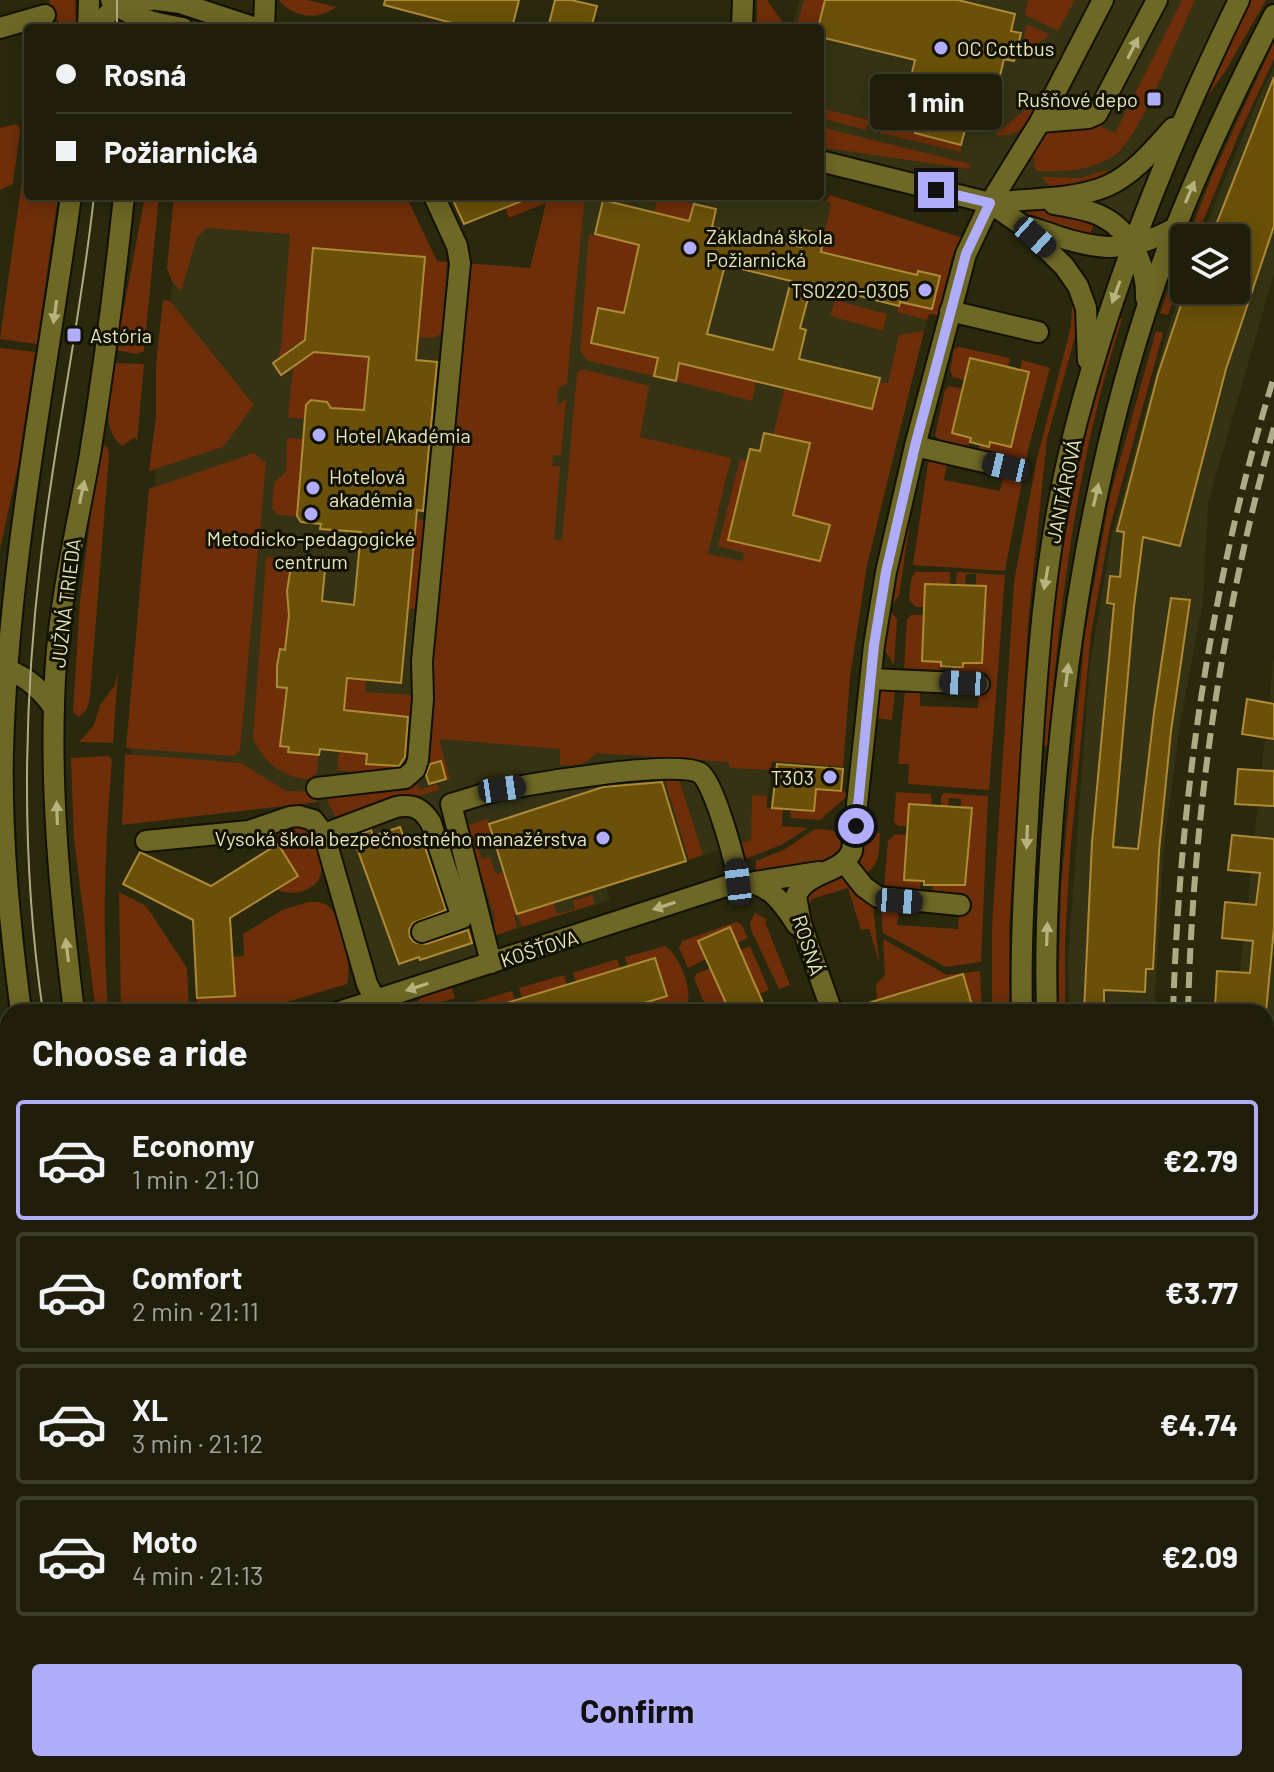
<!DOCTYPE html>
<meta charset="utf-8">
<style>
body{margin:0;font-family:Barlow,sans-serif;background:#2d2b18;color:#f1f3f6;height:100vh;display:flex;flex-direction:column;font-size:30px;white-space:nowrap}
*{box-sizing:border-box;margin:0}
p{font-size:26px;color:#a2a29c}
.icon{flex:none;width:44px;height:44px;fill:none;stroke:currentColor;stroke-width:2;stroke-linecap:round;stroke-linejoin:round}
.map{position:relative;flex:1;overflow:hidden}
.side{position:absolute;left:0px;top:1004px;width:1274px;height:768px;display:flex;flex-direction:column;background:#201e0a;border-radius:24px 24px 0 0;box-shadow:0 4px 20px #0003,0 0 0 2px #3d3c2b}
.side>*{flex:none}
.guide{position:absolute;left:24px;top:24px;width:800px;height:176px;border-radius:8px;box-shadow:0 4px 20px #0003,0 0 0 2px #3d3c2b;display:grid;align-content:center;height:176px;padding:0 32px;background:#201e0a}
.tools{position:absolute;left:1170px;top:224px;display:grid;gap:16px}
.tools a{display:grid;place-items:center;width:80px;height:80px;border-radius:8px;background:#201e0a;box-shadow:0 4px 20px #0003,0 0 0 2px #3d3c2b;font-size:40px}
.end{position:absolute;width:36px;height:36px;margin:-18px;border:10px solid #b0adfa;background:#111;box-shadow:0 0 0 4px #111}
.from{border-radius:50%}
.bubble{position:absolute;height:56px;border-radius:8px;background:#201e0a;box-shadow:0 4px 20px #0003,0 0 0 2px #3d3c2b;font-size:26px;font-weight:700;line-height:56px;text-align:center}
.car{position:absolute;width:24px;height:48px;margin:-24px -12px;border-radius:10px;box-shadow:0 0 6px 2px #0007;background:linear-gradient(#222 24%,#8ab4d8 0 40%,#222 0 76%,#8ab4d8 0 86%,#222 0)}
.guide b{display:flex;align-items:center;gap:28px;height:76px;font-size:30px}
.guide b+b{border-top:2px solid #3d3c2b}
.guide i{width:20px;height:20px;background:#f1f3f6}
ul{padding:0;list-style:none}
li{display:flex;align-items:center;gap:24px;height:120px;margin:0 16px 12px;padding:0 16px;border:4px solid #3d3c2b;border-radius:8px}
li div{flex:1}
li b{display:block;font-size:30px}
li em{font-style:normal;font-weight:700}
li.selected{border-color:#b0adfa}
li>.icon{width:72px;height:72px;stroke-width:1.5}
h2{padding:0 32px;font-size:36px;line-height:96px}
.button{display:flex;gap:16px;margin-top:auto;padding:16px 32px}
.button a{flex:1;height:92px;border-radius:8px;background:#b0adfa;color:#111;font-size:32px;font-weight:700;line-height:92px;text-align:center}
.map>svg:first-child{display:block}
.built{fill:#353313}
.green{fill:#6e2e09}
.building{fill:#6a5008;stroke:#ae8a36;stroke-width:2;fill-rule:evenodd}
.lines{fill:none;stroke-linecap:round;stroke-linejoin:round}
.minor-casing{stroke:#131100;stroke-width:24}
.minor{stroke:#6d6825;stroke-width:20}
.tram{stroke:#adab85;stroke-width:2}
.rail{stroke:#adab85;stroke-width:6;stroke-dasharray:16 8;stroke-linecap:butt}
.oneway{fill:#b6b37f}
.route{stroke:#b0adfa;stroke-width:10}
.poi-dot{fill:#b0adfa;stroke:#131100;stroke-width:3}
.labels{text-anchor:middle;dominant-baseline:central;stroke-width:6;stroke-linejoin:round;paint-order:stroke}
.poi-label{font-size:20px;fill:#e7e5bb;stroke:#131100;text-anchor:start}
.street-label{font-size:20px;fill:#e7e5bb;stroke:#131100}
</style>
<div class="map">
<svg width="1274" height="1772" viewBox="0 0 1274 1772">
<rect width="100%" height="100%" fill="#2a280d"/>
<g class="built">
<path d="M800 0H1239L1133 246 1076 208 990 203 820 161V28H792Z"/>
<path d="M1274 67V274L1208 503 1203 601 1180 724 1164 845 1154 1012H1069L1068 960 1090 663 1112 535 1169 325 1184 284V290H1236V238H1201L1258 99Z"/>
<path d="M174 196H406L437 261 530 269 548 196H809L930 232 911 303 930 308 867 565 850 677 843 767 772 762 763 836 606 886 610 900 476 941 483 966 376 1001 324 834 319 802 125 824 135 696 139 592 149 489 154 485 177 226Z"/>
<path d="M1274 655V1493L1266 1494V1012H1237V999Z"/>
<path d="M1266 1730 1274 1772H1185L1183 1764H1266Z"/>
</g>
<g class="green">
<path d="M49 0H75L76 28H64L52 13Z"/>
<path d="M279 0H307L336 7C318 21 293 18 279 0Z"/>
<path d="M757 0H767L782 21V28H757Z"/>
<path d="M804 0H825L818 28H796Z"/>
<path d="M1028 0H1075L1058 31 1025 15Z"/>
<path d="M1182 0H1195C1179 33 1141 137 1115 155 1092 171 1063 172 1036 171 1031 158 1035 140 1047 131L1100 126 1115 133Z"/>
<path d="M1251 0H1266L1226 70 1207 97Z"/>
<path d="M1027 24 1050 35 1019 57Z"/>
<path d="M1274 42V59L1238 136 1196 238H1188L1211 178Z"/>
<path d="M1034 102 1040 105C1025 124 1022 138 995 135Z"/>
<path d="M820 108 868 120 873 122 872 125 867 124 866 130 820 118Z"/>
<path d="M910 112 920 114 915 133 961 145V152L880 133 881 128 877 127 878 123 905 130Z"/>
<path d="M16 124 20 129 13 184 0 190V128Z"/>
<path d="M820 127 970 164 969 169 820 147Z"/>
<path d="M28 137V196H58L37 344 0 339Z"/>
<path d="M1106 170 1110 175 1068 188 1050 187 1042 177 1081 178Z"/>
<path d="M830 195 963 238 952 257 938 315 929 314 927 320 897 312 906 272 821 252 831 203 826 201Z"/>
<path d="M145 196H159L144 351 137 354 116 350Z"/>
<path d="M174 196H406L437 261 447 262 442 333 434 338 418 337 425 257 314 248 305 340 290 348 280 362 279 351 281 348 290 234 207 228 197 237 181 291 172 281 167 268Z"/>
<path d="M500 196H582L584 203 567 383 558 389 557 406 566 399 561 455H553L552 466H560L554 540H562L577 373 582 369 649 386 640 437 731 458 708 554 743 561 744 553 718 546 740 459 747 461 729 540 820 561 830 525 793 515 810 443 773 435 785 388 872 409 879 382 888 383 899 335 924 331 867 565 850 677 843 767 772 761 770 770 730 768 728 762 596 753C585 766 577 766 560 765V749L439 739 450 779H446L441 761 424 766 465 263 530 268 546 203 509 218Z"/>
<path d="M658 196 694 204 689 221 654 213Z"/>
<path d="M1021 204 1095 220 1090 235 1016 213Z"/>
<path d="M589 234 639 245 624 313 598 308 591 342 658 358 654 376 588 361 580 351Z"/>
<path d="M1184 248V270L1168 315 1160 313Z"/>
<path d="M163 300 170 301 254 405 223 447 149 471 156 416V365Z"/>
<path d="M835 300 887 314 883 331 830 316Z"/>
<path d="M1072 307H1076L1078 316 1076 333 1047 439 1028 623 1009 927V1012H992V928L1014 582 1036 463 1071 326Z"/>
<path d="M1118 318 1122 319C1077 458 1060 602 1048 747L1044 745C1048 676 1052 606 1063 538 1075 463 1097 390 1118 318Z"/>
<path d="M1156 331 1163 333 1110 527 1091 634 1070 855 1065 942V1012H1058L1061 886 1085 633 1110 496Z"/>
<path d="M959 347 1010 358 1008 367 971 358 965 380 953 377 950 371 954 349Z"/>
<path d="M0 348 35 352 18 466 0 549Z"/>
<path d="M314 352 369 357 364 410 331 408 326 402 311 400 305 419 288 417 293 368Z"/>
<path d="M1022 360 1050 368 1028 450 1005 571 913 565 928 463 934 460 947 464 944 480 1000 491 1008 459 978 452 980 445 989 446 990 442 1011 447 1029 372 1020 370Z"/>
<path d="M114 363 144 364 137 442 135 437 122 446C99 429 111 387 114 363Z"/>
<path d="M679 363 756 381 752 401 676 381Z"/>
<path d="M949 386 963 389 952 432 971 438 968 449 941 441 935 435 945 390Z"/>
<path d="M287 438 303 439 297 516 278 515 272 508 274 483 286 471Z"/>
<path d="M104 445 108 448 109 456 90 696 87 709 79 717 73 712 80 601 93 497Z"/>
<path d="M254 453 266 463 240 750 234 756 126 748 149 489Z"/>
<path d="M918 467 899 596 892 604H886Z"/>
<path d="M416 519 425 520 416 609H409Z"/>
<path d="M266 557 295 562 287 595 291 596 280 687 287 688 280 746 289 747V752L319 755 317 772 311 779C286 780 261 761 253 737Z"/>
<path d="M915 572H950V585L925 584 924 607H916L909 600 911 580Z"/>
<path d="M957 572 1005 575 989 790 908 784 909 764H898L905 690 920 692V706L978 708 980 673 953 671V667L963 663H982L986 586 976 585V574H966L965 585H956Z"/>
<path d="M885 614H893L897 619 894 665 880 643Z"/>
<path d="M911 615H923L922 660 941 662V670L904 668 907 619Z"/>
<path d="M349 658 368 660 365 692 411 695 418 700 415 730H410L411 718 370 715 366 764 407 767 410 740 415 741 409 768 356 773 337 770 339 751 357 752 361 713 344 710Z"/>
<path d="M118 673 113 743 79 742 94 725 100 705 115 685Z"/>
<path d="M884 689H895L892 720 874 718 878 695Z"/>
<path d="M125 754 241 763 286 791 312 792 317 802 122 825Z"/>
<path d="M109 756 112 760C105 845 102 927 108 1012H96L74 839 71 758Z"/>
<path d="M662 771 677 773 703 855 689 860Z"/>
<path d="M410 782 416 783 420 790 437 784 439 790 337 819 327 801 332 795Z"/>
<path d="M816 789 844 791 847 796 820 820 790 818 791 810 813 811Z"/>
<path d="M896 792 931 794 932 806 908 826H898L894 822Z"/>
<path d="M944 793 988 796 981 962 946 967 883 933 881 906 899 908 897 925 958 929 960 897 932 894 933 885 946 886 971 808 961 807V799L949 798 948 807 941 806V796Z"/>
<path d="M754 795 767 796V808L783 809 782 826 808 828 781 845 743 860 736 845 751 840 752 797Z"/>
<path d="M487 819 491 832 475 838 482 859 490 857 496 874 504 872 517 913 553 902 557 914 575 909 573 901 592 895 595 904 522 927 517 914H514L517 928 491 937 495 919 466 826Z"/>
<path d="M286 824C291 824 300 824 305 827 319 834 326 868 318 881 309 893 288 896 277 889L298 875 278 844 279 829Z"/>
<path d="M815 829C828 830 841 828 844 843L839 852 824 864 755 876 756 861 785 849Z"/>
<path d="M861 831 880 833C879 850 881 866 864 874L860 865Z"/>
<path d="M895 834 907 835 904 879 921 881 920 893 884 888 888 841Z"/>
<path d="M837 875 843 876 873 904 879 962 869 929 861 930 848 888 812 899 808 907 804 901 806 894Z"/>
<path d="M119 892 146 906 187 968 189 1012H121Z"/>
<path d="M308 902C315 902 320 901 327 905 343 916 352 966 347 984L253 1012H198L197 998 235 996 233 957 244 956 243 934 282 910Z"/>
<path d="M755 913 768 920 765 922 790 985 779 989 751 930 750 923Z"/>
<path d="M736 922 741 924 748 938 688 968 679 948 682 941Z"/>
<path d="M883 939 947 975 980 971 982 1012H974L963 974 879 1000 877 1004 876 985 885 975Z"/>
<path d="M665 946C679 955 691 985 688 1002L678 1012H641L639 1005 667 995 655 958 628 966 625 957Z"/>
<path d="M750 946 769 990 759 994 740 950Z"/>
<path d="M617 959 620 968 576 982 573 973Z"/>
<path d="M710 968 729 1011 727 1012H708L694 978 696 974Z"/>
<path d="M564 975 567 985 522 998 519 988Z"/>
<path d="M451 986 455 998 417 1010 410 1009 424 995Z"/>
<path d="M512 991 515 1000 476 1012H467L465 1005Z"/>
<path d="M0 1035 8 1047V1133L0 1128Z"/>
<path d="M0 1544H4L8 1570V1603L1 1605Z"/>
<path d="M271 1764H322L323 1772H273Z"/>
<path d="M328 1764H379L380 1772H330Z"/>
<path d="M385 1764H448L450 1772H412L411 1768 386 1772Z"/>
</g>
<g class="building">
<path d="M385 0H519L512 28H471L384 5Z"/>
<path d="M555 0H571L597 6 591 28H548Z"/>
<path d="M825 0H958L1015 14 1011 31 1021 33 1014 61 1004 59 999 80 992 78 979 129 966 126 961 145 915 133 920 115 903 110 915 60 820 37V28H818Z"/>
<path d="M1274 77V226L1226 369 1180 546 1143 537 1134 606 1113 847 1138 849 1154 713 1171 598 1190 600 1171 731 1159 851 1153 969H1146L1145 992 1104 990V1012H1084L1092 842 1114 604 1107 603 1110 576 1120 577 1124 532 1117 531 1158 374 1186 290H1236V249L1240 238H1211Z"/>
<path d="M451 196H532V197L464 224Z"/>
<path d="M603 200 689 221 694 204 716 209 712 227 801 247 804 230 824 234 821 252 917 275 918 271 940 276 932 309 900 302 899 306 812 284 800 328 806 330 799 359 880 378 872 409 679 363 676 381 654 376 658 358 591 343 598 308 624 313 639 245 595 234ZM725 265 791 281 773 350 707 334Z"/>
<path d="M313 248 425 257 416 360 437 362 423 511 417 510 401 683 347 678 344 710 408 717 405 757 399 766 366 764 367 754 320 749 319 755 288 752 289 747 280 746 287 688 277 687V666L280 649 285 650 289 615 287 591 292 560 306 562V557L326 559 322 601 354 605 361 532 320 529 321 524 301 522 297 516 306 405 311 400 327 402 331 408 364 410 369 357 314 352 281 375 273 363 305 340Z"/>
<path d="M970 358 1029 372 1011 447 990 442 989 447 970 442 971 438 952 433Z"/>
<path d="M764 433 810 443 793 515 830 525 820 561 728 540 750 449 760 451Z"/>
<path d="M925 584 986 586 982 663H963V667H953L941 666V662L922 661Z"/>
<path d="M1247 699 1274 704V739L1242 734Z"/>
<path d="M441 761 446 779 429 784 426 775 430 764Z"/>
<path d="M777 764 843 769 841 791 816 789 814 811 772 808Z"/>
<path d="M1238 769 1274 771V806L1235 804Z"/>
<path d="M662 782 686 861 517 914 489 824 603 787Z"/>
<path d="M909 804 972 808 965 885H924V881L904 880Z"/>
<path d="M400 827 407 846 423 841 446 910 413 923 409 930 410 937 414 942 426 944 468 930 472 943 420 960 419 957 399 964 353 837 371 830 373 836Z"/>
<path d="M1232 835 1274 839V927L1266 1012 1215 1007 1217 971 1250 973 1253 941 1222 938 1225 902 1256 905 1260 873 1228 870Z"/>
<path d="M278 844 298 876 230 918 235 996 197 998 193 920 123 884 140 852 211 886Z"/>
<path d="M730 927 752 978 767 1012H730L698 941Z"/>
<path d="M655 958 667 996 614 1012H490V1008Z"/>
<path d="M963 974 974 1012H852V1008Z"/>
</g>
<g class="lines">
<g class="minor-casing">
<g id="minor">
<path d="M111 0C129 18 158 24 183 28"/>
<path d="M158 0 180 3 256 28"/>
<path d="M0 28 45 15"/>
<path d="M88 28 89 0"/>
<path d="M93 28 117 6 152 0"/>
<path d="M264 28 265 0"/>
<path d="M742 28 743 0"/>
<path d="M1040 122 1088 118 1097 114 1157 0"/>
<path d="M820 161 990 203 1022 225 1064 266 1078 286 1086 308 1088 360"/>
<path d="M990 203C1028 198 1071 201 1107 186 1134 174 1154 149 1173 128"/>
<path d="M1054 204C1070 207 1088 209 1103 217 1132 232 1147 267 1146 298"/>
<path d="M1030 227C1088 247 1119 259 1175 228"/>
<path d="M950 311 1038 332"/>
<path d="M915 446 1006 467"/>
<path d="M0 668C23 673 41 689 54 708"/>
<path d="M871 679 979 684"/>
<path d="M317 788 405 778 415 769 418 760 423 699 422 661 460 263 457 246 434 196"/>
<path d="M324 834 396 807C413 804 422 808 431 823L462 918 422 932"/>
<path d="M146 841 249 831 290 817 299 816 313 820 324 834 367 984 376 1001 378 1012"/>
<path d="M845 863 864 887 878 897 960 905"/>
<path d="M755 882 819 872"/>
<path d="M491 963 451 804C469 799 487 792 505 789 537 783 678 759 700 773 714 782 736 863 738 882"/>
<path d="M21 1012C10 926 1 838 3 751 8 565 46 380 71 196"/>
<path d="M74 1012C60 897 48 779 56 662 61 592 78 523 90 454 104 368 115 282 124 196"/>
<path d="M339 1012 738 882C769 881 782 902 797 925"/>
<path d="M832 1012 801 924 796 896C807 870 841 875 852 851L874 645 886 572 915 446 966 254 990 203 1040 122 1103 0"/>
<path d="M1022 1012C1020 935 1026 859 1030 782 1037 665 1044 555 1072 441 1110 288 1170 141 1239 0"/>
<path d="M1047 1012C1044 928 1050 842 1058 758 1075 578 1109 398 1175 229 1204 156 1238 85 1274 15"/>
<path d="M0 1641 3 1660 0 1685"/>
<path d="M1266 1648 1274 1651"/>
<path d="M130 1764 132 1772"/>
<path d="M195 1764 197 1772"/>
<path d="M496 1764 499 1772"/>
<path d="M797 1764 800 1772"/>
<path d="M1154 1764 1156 1772"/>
<path d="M1183 1764 1185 1772"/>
<path d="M994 1772 1013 1764"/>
</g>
</g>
<use href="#minor" class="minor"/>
<g class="tram">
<path d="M117 28V0"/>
<path d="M43 1012C21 862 23 708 41 557 55 436 81 317 94 196"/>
<path d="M166 1764 168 1772"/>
</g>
<g class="rail">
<path d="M1173 1012C1180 797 1210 583 1274 377"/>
<path d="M1188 1012C1193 814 1221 618 1274 427"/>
<path d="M1266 1667 1274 1703"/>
<path d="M1266 1734 1274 1768"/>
</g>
</g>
<defs><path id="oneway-solid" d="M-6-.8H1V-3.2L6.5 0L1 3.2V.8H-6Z" transform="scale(2)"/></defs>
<g class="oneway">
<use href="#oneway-solid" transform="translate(1133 48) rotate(-63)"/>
<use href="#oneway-solid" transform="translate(1190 192) rotate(-67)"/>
<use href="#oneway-solid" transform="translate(1116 292) rotate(110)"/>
<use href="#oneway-solid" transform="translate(55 312) rotate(98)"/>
<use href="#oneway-solid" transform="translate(82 492) rotate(-78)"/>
<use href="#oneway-solid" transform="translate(1096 495) rotate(-77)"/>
<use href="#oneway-solid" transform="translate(1046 578) rotate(100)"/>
<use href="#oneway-solid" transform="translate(1067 675) rotate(-83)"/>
<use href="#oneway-solid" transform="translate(57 813) rotate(-92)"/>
<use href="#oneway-solid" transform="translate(1027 837) rotate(92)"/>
<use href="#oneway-solid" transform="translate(664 906) rotate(162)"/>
<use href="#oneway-solid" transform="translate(1047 934) rotate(-88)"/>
<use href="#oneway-solid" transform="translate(67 950) rotate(-97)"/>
<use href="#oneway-solid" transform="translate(417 987) rotate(162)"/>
</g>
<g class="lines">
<path class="route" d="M856 826 874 645 886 572 915 446 966 254 990 203 936 190"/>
</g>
<g class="poi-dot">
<circle cx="941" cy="48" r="8"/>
<rect x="1146" y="91" width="16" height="16" rx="4"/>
<circle cx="690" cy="248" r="8"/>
<circle cx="925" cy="290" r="8"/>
<rect x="66" y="327" width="16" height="16" rx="4"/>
<circle cx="319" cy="435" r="8"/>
<circle cx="313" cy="488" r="8"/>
<circle cx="311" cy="514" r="8"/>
<circle cx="830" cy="777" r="8"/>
<circle cx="603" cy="838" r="8"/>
</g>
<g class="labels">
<g class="poi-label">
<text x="957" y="48">OC Cottbus</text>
<text x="1138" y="99" text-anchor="end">Rušňové depo</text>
<text x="706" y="236">Základná škola<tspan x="706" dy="23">Požiarnická</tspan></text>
<text x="909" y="290" text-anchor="end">TS0220-0305</text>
<text x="90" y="335">Astória</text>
<text x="335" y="435">Hotel Akadémia</text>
<text x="329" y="476">Hotelová<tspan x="329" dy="23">akadémia</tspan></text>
<text x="311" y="538" text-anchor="middle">Metodicko-pedagogické<tspan x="311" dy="23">centrum</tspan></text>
<text x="814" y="777" text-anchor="end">T303</text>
<text x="587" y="838" text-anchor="end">Vysoká škola bezpečnostného manažérstva</text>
</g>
<g class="street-label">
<text transform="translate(1063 491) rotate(-78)">JANTÁROVÁ</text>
<text transform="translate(65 603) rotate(-83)">JUŽNÁ TRIEDA</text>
<text transform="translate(809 945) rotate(72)">ROSNÁ</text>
<text transform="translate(539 948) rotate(-18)">KOŠŤOVA</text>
</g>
</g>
</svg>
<div class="tools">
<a><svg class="icon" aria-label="layers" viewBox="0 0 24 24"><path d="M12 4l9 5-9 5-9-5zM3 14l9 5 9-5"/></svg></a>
</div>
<i class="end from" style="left:856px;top:826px"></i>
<i class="end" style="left:936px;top:190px"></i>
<div class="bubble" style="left:870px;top:74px;width:132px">1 min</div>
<i class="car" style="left:1035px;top:237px;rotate:132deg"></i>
<i class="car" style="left:1006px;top:467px;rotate:283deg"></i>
<i class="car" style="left:963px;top:683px;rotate:273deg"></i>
<i class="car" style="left:502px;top:789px;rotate:82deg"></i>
<i class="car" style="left:738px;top:882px;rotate:353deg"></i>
<i class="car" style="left:899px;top:901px;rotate:94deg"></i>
<div class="guide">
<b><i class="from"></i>Rosná</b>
<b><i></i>Požiarnická</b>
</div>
<section class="side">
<h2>Choose a ride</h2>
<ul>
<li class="selected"><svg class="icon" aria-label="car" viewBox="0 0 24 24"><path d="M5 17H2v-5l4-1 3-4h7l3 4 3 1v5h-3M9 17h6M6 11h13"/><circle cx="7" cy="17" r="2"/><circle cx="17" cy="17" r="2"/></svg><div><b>Economy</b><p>1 min · 21:10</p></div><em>€2.79</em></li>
<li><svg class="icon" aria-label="car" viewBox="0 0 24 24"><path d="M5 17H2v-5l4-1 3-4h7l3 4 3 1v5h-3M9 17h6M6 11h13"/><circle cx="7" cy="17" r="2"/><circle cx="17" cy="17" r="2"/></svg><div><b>Comfort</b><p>2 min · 21:11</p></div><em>€3.77</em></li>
<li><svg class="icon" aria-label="car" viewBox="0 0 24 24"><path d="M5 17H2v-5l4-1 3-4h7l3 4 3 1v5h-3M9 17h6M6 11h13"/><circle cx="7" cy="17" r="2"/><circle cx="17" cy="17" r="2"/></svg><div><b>XL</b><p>3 min · 21:12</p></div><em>€4.74</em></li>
<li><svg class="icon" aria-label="car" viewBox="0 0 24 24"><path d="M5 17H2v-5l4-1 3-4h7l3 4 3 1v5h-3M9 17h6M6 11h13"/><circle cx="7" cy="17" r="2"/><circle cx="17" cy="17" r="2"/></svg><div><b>Moto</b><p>4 min · 21:13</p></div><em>€2.09</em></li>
</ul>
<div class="button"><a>Confirm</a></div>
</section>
</div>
